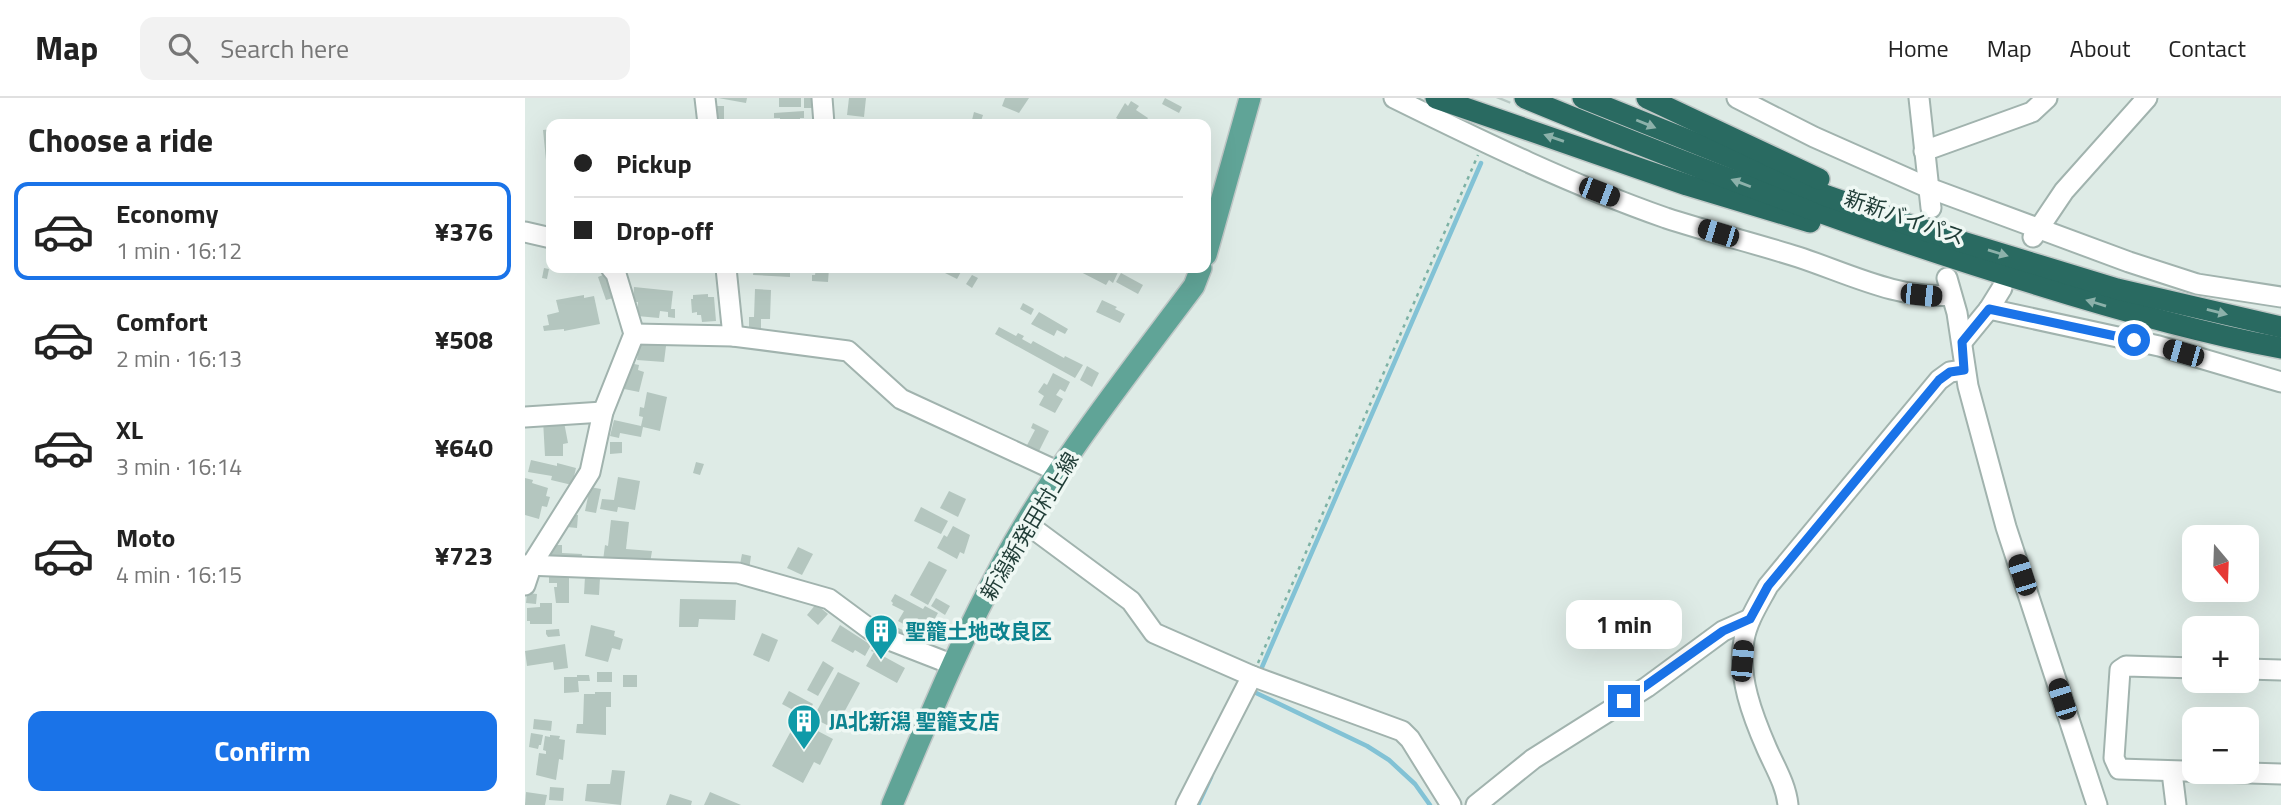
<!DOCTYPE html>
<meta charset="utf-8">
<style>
body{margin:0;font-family:"Titillium Web","Noto Sans JP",sans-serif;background:#f2f2f2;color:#222;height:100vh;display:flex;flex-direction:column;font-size:26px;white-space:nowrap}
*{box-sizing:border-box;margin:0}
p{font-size:23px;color:#767676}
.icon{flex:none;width:38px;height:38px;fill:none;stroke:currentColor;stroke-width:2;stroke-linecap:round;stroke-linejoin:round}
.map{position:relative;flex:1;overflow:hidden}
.panel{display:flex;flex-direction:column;background:#fff;width:525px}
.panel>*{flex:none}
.banner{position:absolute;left:21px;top:21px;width:665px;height:154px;border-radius:14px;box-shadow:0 7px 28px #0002;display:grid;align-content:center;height:154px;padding:0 28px;background:#fff}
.needle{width:46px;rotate:161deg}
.fabs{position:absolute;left:1657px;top:427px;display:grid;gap:14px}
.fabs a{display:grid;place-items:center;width:77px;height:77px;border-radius:14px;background:#fff;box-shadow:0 7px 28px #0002;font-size:35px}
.end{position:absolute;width:32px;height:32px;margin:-16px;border:9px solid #1a73e8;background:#fff;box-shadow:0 0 0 4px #fff}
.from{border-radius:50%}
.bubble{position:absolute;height:49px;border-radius:14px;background:#fff;box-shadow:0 7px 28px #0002;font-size:23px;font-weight:700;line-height:49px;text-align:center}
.car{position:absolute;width:21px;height:42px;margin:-21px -10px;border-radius:9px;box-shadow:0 0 5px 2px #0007;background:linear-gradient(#222 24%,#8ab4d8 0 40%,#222 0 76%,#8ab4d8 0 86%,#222 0)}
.banner b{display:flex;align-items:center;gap:24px;height:66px;font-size:26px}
.banner b+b{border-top:2px solid #e0e0e0}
.banner i{width:18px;height:18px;background:#222}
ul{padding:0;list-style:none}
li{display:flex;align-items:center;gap:21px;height:98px;margin:0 14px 10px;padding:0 14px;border:4px solid transparent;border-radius:14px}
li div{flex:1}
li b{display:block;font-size:26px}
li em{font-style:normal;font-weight:700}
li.selected{border-color:#1a73e8}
li>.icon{width:63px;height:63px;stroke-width:1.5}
h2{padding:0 28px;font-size:32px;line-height:84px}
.cta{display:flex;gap:14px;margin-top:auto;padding:14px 28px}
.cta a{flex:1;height:80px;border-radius:14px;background:#1a73e8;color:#fff;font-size:28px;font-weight:700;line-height:80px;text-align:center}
header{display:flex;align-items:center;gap:42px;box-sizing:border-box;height:98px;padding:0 35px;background:#fff;border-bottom:2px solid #e0e0e0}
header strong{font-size:33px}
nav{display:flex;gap:38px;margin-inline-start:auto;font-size:24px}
.search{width:490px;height:63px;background:#f2f2f2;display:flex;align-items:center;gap:18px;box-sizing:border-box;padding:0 24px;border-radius:14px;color:#767676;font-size:26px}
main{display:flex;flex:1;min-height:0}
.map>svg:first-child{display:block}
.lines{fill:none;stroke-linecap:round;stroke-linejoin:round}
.stream{stroke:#82c2d5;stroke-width:4.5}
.building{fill:#b4c6bf}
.minor-tunnel{stroke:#b8c8c3;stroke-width:19;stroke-dasharray:19 10;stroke-linecap:butt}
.minor-casing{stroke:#a1b3ae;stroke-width:23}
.major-casing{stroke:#c0c8c7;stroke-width:24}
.highway-casing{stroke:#c0c8c7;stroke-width:24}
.path{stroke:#7db1a4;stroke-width:2.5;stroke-dasharray:3.5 5;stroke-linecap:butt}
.minor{stroke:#fff;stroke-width:19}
.major{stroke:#60a497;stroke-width:21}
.highway{stroke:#296a61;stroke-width:21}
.oneway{fill:#8cb1aa}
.route{stroke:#1a73e8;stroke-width:9}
.labels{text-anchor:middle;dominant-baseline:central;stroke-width:7;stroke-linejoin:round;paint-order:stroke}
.street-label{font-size:21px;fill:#1f3c36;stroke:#eff8f4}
.culture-label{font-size:21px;font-weight:bold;fill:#0d838f;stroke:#eff8f4;text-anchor:start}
</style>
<header>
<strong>Map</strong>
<div class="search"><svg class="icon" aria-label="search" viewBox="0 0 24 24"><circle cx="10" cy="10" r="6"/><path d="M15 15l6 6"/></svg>Search here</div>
<nav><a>Home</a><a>Map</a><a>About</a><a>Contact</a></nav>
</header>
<main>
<section class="panel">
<h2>Choose a ride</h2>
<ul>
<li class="selected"><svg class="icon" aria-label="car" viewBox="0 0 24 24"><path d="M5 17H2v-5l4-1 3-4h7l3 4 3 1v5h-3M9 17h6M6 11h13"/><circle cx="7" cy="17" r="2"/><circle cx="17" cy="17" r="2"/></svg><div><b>Economy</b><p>1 min · 16:12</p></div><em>¥376</em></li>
<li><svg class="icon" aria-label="car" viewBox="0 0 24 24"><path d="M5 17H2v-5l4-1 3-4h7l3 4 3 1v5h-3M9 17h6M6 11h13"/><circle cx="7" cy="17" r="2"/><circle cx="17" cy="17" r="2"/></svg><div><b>Comfort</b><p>2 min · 16:13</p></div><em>¥508</em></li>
<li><svg class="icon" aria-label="car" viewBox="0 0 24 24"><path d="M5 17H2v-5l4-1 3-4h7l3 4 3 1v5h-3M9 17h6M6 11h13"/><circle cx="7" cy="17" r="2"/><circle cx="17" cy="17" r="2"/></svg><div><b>XL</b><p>3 min · 16:14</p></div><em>¥640</em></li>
<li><svg class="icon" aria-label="car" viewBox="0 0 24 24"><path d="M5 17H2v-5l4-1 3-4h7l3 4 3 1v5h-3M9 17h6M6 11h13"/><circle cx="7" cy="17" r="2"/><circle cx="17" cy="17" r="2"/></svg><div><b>Moto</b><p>4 min · 16:15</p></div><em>¥723</em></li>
</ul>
<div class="cta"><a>Confirm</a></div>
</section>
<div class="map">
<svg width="1756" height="707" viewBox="0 0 1756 707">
<rect width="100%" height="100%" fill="#deebe6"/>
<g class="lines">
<g class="stream">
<path d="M734 576 956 65"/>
<path d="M727 593 842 648 864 662 890 686 905 707"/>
<path d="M673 707 686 679"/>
</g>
</g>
<g class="building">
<path d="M193 0H222L221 5Z"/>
<rect x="254" y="0" width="22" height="9"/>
<path d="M279 0H289L290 10H279Z"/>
<path d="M324 0H341L339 19 322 17Z"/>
<path d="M480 0H504L494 15 477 8Z"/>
<path d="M640 0 657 9 654 15 637 6Z"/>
<path d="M606 3 614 8 611 12 623 20 619 26H602L591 20 600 5 603 8Z"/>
<rect x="188" y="8" width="11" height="14"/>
<path d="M279 13V20H275V24H255V20H249V15Z"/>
<path d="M449 14 458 17 455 26H446Z"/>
<path d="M26 31V92H24L18 32Z"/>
<path d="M19 170 24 171 22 181 17 180Z"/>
<path d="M229 170H265V179L228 177Z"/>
<path d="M291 170H304L303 184 287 183V177H290Z"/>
<path d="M410 170H432L437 172 432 181Z"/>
<path d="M548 170H585L593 174 588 185 584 182 581 187Z"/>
<path d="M596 175 618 187 613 196 591 184Z"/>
<path d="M80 176 88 200 81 202 73 179Z"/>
<path d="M447 177 453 180 447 190 441 186Z"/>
<path d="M109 189 148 193 146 211H150V220L143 219V214L135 213 134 220 112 218 113 204H108Z"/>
<path d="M230 191 246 192 245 221H236V232L224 231V219H229Z"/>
<path d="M183 196V199H189L191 223 177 224 176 217H172V214L167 215 166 201H168V197Z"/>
<path d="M59 197V200L69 198 75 226 39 233V231L19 233 18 228 24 227 22 217 34 214 31 202Z"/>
<path d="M577 202 592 209 590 211 600 216 595 225 571 214Z"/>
<path d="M498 205 509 211 506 217 495 211Z"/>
<path d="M514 214 543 231 540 236 532 232 529 238 506 226Z"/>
<path d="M474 229 491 238 493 235 499 238 497 241 506 246 508 243 539 260 540 258 558 267 550 280 470 236Z"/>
<path d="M114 245 141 248 139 264 112 262Z"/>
<path d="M104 265 114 267 113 272 119 274 114 294 99 291Z"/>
<path d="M562 268 574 275 567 289 555 282Z"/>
<path d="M528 275 545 284 540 294 535 291 531 297 538 301 530 315 514 307 519 298 513 294 519 285 522 287Z"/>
<path d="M122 294 142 299 135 333 118 329 116 339 95 335 94 340 85 338 89 322 116 328 118 319 114 318 115 309 119 310Z"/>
<path d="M18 322 39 324 43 345 38 346V358H20Z"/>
<path d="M508 325 524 333 513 355 501 349 510 332 506 330Z"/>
<path d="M85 344H97V355L85 356Z"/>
<path d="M6 362 32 368V365L51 370 47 387 26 382 27 378 3 374Z"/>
<path d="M171 364 179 366 175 377 168 375Z"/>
<path d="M93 379 115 383 110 412 93 409 92 414 75 411 77 401 89 402Z"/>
<path d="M0 380 8 382 7 385 23 390 21 398 25 399 22 409 17 408 14 421 0 417Z"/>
<path d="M65 389 76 391 71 415 60 413Z"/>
<path d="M424 393 441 401 433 419 415 410Z"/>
<path d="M396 409 423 423 416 436 389 423Z"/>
<path d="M43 416 53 417 52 430 42 429Z"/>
<path d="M86 422 104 424 101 451 127 453 125 465 78 463 80 447 83 448Z"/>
<path d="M428 428 445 437 439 456 435 454 432 461 412 450 419 437 422 439Z"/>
<path d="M25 447H37V455L57 456 56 466 24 465Z"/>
<path d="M273 449 288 456 277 477 262 470Z"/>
<path d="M217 456 226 458 224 472 214 471Z"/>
<path d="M404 463 422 472 403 507 385 497Z"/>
<path d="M24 477 44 478V505H31L29 489H32V485H24Z"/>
<path d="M60 479 75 480 74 497 59 496Z"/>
<path d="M2 495 12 496 11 506 1 505Z"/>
<path d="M370 496 398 511 400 508 413 515 400 538 395 535 393 539 383 534 386 530 373 523 379 513 367 507 368 505 366 503Z"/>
<path d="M411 500 425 508 420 517 406 508Z"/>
<path d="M155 501 211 502 210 522 174 521 173 529H154Z"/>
<path d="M15 505H27V526H5V523H2V510L15 509Z"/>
<path d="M291 506 303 516 293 527 282 517Z"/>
<path d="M66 527 90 533 89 538 98 541 95 552 87 550 83 564 60 558Z"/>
<path d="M315 527 346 547 340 558 330 552 328 555 306 543Z"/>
<path d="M371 529 380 533 376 540 368 536Z"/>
<path d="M34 531 35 538 23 539 21 536V532Z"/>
<path d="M237 535 253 542 244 564 228 557Z"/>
<path d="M351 545 362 551 358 558 380 570 372 585 341 568 349 554 346 553Z"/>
<path d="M40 546 43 570 29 572 28 564 2 568 0 553Z"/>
<path d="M298 563 309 570 293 598 282 592Z"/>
<rect x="72" y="574" width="15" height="10"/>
<path d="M313 574 335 585 310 631 288 620Z"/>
<path d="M52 577H64L65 583H53L54 594 39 595V579H52Z"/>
<rect x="98" y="577" width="14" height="12"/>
<path d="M264 593 288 606 281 619 257 606Z"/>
<path d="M70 594H86V609H81V637L51 635 52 626H58L59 596H70Z"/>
<path d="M9 621 27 623 26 633 8 631Z"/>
<path d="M272 622 308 641 295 667 289 664 278 685 247 668Z"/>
<path d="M6 635 18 637 16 647H14L13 651 4 649Z"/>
<path d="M25 637 35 638 34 641 40 642 38 662 34 661 31 682 11 677 14 655 21 656V653L18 652 20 638 25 639Z"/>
<path d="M87 672 100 673 96 707 60 703 62 686H85Z"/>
<path d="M25 689 39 690 38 703 24 702Z"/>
<path d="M1 694 22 697 20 707H0Z"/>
<path d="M185 694 216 707H179Z"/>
<path d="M145 696 167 703 166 707H141Z"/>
</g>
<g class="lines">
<path class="minor-tunnel" d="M965 29 977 0"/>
<g class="minor-casing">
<g id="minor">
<path d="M180 0 183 26"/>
<path d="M297 0 299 26"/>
<path d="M869 0C958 44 1047 87 1141 120 1184 134 1229 145 1273 159 1322 175 1374 202 1426 197"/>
<path d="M1212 0 1289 39 1404 90 1604 164 1672 186 1756 199"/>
<path d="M1394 0 1406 110"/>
<path d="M1399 53 1507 14 1522 0"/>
<path d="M0 134 26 140"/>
<path d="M1508 139 1539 93 1622 0"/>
<path d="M201 170 208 238"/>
<path d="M1422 180 1432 215 1443 288 1481 429 1572 707"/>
<path d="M1464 211 1634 248 1756 284"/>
<path d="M109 236 208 238 323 253 376 301 534 374"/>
<path d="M1437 244 1464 211 1477 190"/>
<path d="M0 319 78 314"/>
<path d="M502 426 606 503 629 535 727 578 877 633 885 641 926 707"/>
<path d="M0 467 213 475 304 501 354 538 426 566"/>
<path d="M0 487 7 466 65 374 78 314 109 236 91 176 86 170"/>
<path d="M1670 570 1601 568 1595 572 1589 660 1594 671 1756 676"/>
<path d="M1722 571 1756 572"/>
<path d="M1647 674 1651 707"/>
<path d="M661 707 727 578"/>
<path d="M951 707 1008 661 1122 589 1198 533 1225 521"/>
<path d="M1263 707C1261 687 1250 669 1242 651 1228 619 1212 578 1219 542 1222 523 1234 505 1243 488L1414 282 1425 274 1439 272"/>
</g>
</g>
<g class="major-casing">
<g id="major">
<path d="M681 157 725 0"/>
<path d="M367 707C402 625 435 543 478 464 529 369 604 275 669 188L676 170"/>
</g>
</g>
<g class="highway-casing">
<g id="highway">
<path d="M911 0 1162 87 1285 124"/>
<path d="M1000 0C1165 68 1333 132 1504 184 1587 210 1671 234 1756 250"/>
<path d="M1058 0 1302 98 1408 135 1592 191 1756 229"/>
<path d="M1122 0 1294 81"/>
</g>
</g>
<path class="path" d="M733 565 953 57"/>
<use href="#minor" class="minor"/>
<use href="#major" class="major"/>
<use href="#highway" class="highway"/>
</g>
<defs><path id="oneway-solid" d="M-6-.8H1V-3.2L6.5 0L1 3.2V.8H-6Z" transform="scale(1.75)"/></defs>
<g class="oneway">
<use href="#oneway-solid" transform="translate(1121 26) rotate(22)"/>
<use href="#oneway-solid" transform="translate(1029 40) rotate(-161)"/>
<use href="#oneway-solid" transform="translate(1216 85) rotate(-159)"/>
<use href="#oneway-solid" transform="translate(1473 155) rotate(17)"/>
<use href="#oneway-solid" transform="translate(1571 205) rotate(-163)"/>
<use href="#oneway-solid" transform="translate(1692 214) rotate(14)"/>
</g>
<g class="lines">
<path class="route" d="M1099 603 1198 533 1225 521 1243 488 1414 282 1425 274 1439 272 1437 244 1464 211 1609 242"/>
</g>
<defs>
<g id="building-pin" transform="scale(1.75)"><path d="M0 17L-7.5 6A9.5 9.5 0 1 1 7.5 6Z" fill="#0f9aa8" stroke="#eff8f4"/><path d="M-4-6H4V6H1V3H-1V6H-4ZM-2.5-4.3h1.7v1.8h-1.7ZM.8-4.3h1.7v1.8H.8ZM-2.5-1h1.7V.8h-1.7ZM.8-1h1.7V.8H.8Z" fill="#fff"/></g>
</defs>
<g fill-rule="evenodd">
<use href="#building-pin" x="356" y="533"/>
<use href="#building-pin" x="279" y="623"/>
</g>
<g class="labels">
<g class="street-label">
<text transform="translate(1380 119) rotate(19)">新新バイパス</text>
<text transform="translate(504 428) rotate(-59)">新潟新発田村上線</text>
</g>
<g class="culture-label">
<text x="380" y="533">聖籠土地改良区</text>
<text x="304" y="623">JA北新潟 聖籠支店</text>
</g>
</g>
</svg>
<div class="fabs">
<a><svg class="needle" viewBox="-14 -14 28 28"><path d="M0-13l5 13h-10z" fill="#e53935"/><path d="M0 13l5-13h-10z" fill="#767676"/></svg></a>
<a>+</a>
<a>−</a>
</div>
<i class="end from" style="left:1609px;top:242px"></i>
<i class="end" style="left:1099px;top:603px"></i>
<div class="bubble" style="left:1041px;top:502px;width:116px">1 min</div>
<i class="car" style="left:1074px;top:94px;rotate:111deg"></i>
<i class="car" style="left:1193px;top:135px;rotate:287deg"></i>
<i class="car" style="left:1396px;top:197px;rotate:96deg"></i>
<i class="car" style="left:1658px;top:255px;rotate:286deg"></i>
<i class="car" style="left:1497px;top:477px;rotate:342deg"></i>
<i class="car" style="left:1217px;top:563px;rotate:5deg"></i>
<i class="car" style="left:1537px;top:601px;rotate:342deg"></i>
<div class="banner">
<b><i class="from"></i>Pickup</b>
<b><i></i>Drop-off</b>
</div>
</div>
</main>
